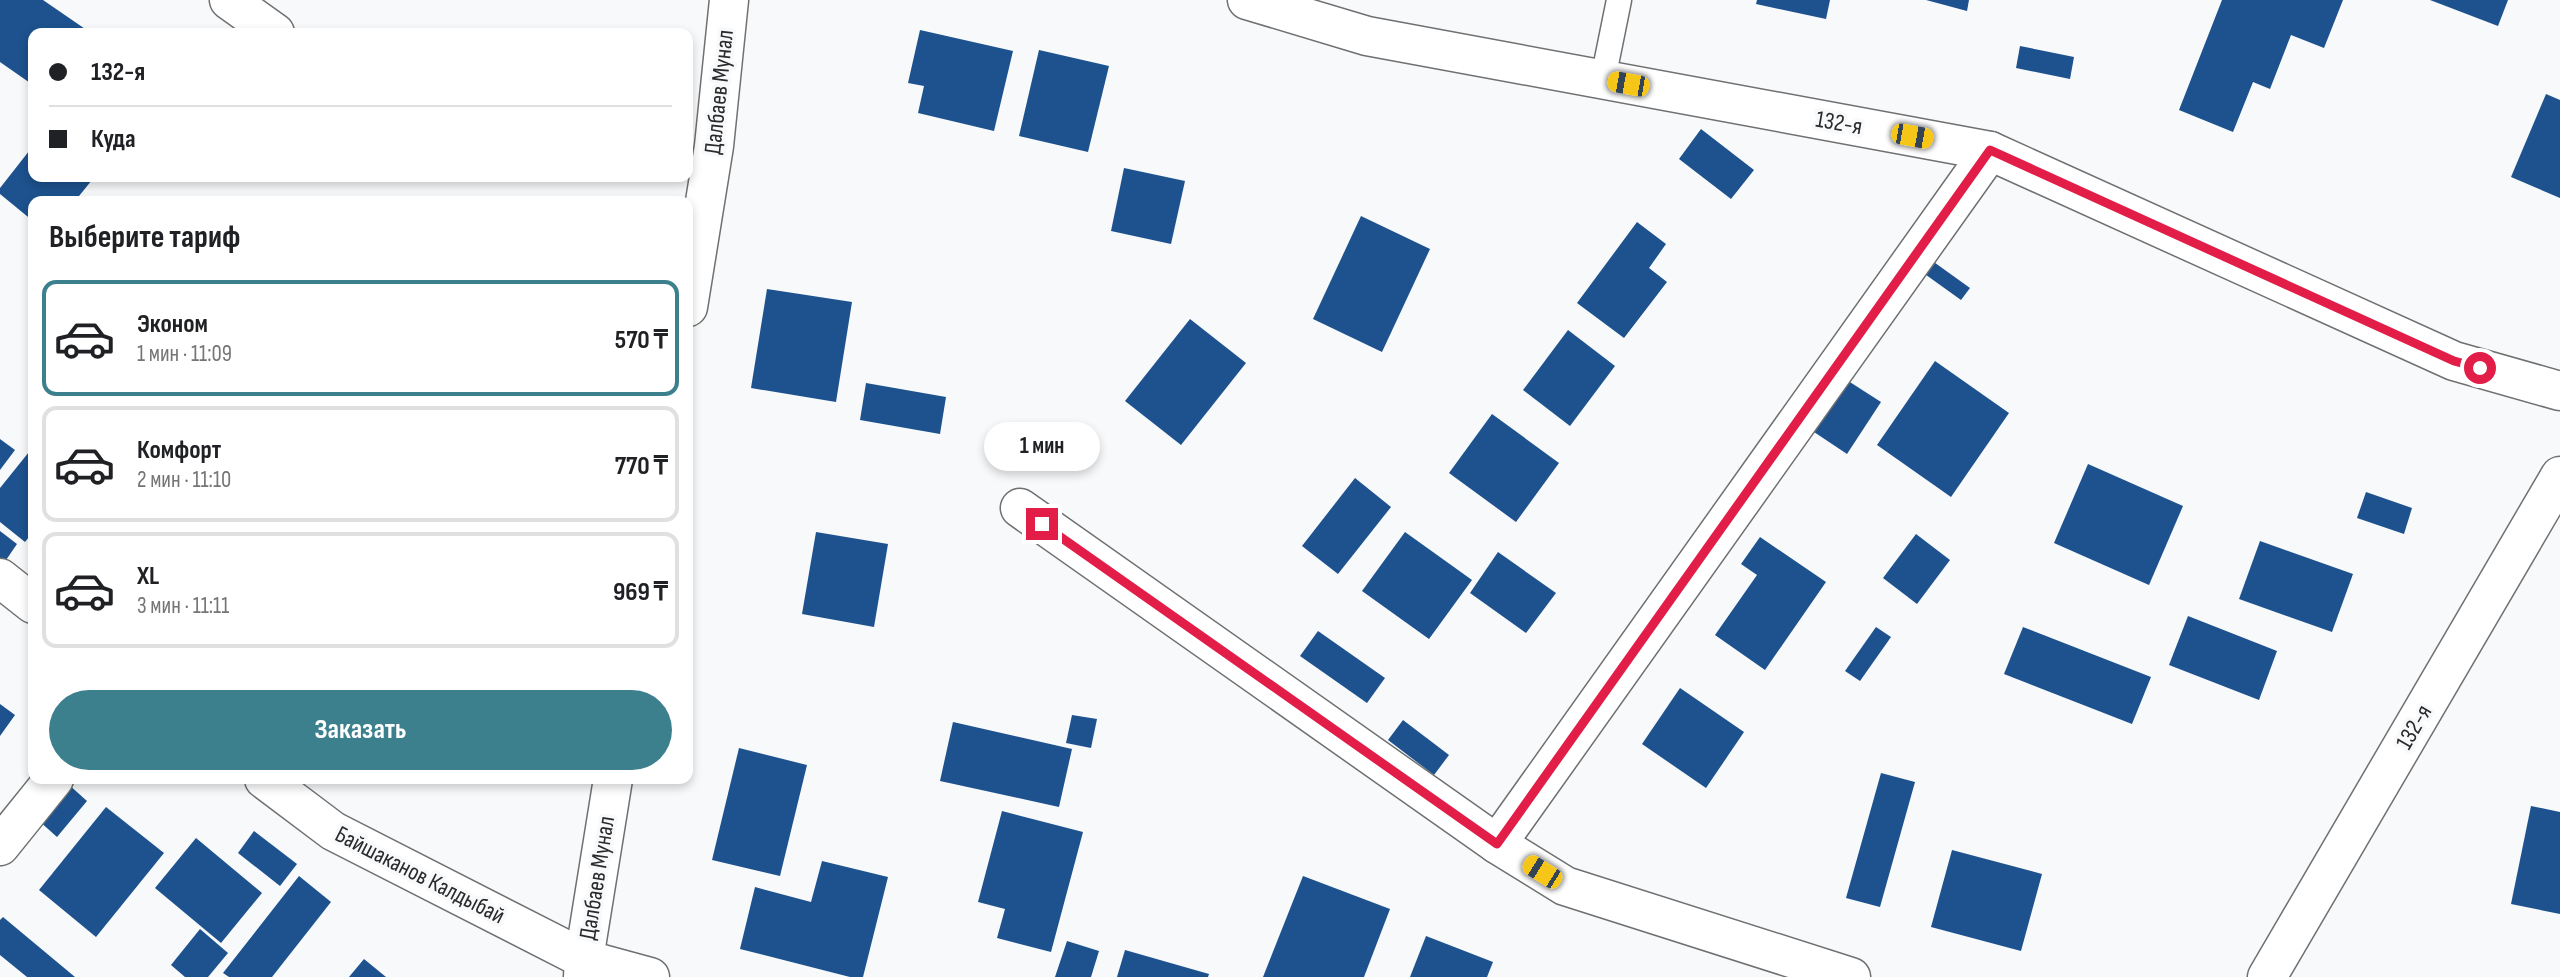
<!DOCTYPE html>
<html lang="ru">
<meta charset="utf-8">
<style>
body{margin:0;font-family:"Sofia Sans Condensed",sans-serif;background:#f6f6f6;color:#202124;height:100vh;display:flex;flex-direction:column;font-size:26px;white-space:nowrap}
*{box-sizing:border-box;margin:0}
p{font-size:23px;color:#757577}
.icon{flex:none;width:38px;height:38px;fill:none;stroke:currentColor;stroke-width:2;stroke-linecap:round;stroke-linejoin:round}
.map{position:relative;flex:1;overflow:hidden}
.details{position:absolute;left:28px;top:196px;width:665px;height:588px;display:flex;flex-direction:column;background:#fff;border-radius:14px;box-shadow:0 4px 10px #0003}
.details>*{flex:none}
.banner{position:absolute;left:28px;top:28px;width:665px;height:154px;border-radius:14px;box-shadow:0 4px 10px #0003;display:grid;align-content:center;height:154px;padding:0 21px;background:#fff}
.end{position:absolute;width:32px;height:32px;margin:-16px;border:9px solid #e11d48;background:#fff;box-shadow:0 0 0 4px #fff}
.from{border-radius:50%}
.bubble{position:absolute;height:49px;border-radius:24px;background:#fff;box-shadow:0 4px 10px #0003;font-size:23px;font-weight:700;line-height:49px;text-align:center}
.car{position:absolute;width:21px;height:42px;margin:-21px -10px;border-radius:9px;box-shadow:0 0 5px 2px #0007;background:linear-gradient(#f5c518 24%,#345 0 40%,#f5c518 0 76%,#345 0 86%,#f5c518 0)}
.banner b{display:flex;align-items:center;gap:24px;height:66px;font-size:26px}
.banner b+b{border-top:2px solid #e0e0e0}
.banner i{width:18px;height:18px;background:#202124}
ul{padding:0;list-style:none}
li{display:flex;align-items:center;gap:21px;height:116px;margin:0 14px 10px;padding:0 7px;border:4px solid #e0e0e0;border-radius:14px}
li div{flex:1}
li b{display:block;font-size:26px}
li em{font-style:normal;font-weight:700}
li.current{border-color:#3c808e}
li>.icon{width:63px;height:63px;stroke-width:1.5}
h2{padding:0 21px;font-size:32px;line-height:84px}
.primary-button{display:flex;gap:14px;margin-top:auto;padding:14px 21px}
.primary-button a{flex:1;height:80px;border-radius:42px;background:#3c808e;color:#fff;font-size:28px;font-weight:700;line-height:80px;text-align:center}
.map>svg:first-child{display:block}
.building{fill:#1d528e}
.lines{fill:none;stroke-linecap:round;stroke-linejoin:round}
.service-casing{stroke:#6f7072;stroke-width:27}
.minor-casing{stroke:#6f7072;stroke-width:41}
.service{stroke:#fff;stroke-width:24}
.minor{stroke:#fff;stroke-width:38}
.route{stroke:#e11d48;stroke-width:9}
.labels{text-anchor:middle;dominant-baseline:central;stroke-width:7;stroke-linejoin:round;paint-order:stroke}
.street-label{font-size:24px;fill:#2a2a2b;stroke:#f7f9fb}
</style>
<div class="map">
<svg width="2560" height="977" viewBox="0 0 2560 977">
<rect width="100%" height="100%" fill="#f7f9fb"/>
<g class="building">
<path d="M0 0H43L91 33H33V85L0 62Z"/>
<path d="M1757 0H1830L1826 19 1756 4Z"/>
<path d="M1926 0H1969L1967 11Z"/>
<path d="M2222 0H2343L2324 48 2291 35 2270 89 2253 82 2233 132 2179 110Z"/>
<path d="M2430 0H2508L2498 26Z"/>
<path d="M920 30 1013 51 994 131 918 113 924 86 908 83Z"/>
<path d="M2020 46 2074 57 2070 79 2016 68Z"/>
<path d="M1039 50 1109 66 1088 152 1019 136Z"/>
<path d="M2546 94 2560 100V198L2511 177Z"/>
<path d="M1701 129 1754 170 1731 199 1679 159Z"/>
<path d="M33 146V177H89L92 180 75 201H33V221L0 194V188Z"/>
<path d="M1124 168 1185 181 1171 244 1111 231Z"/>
<path d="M1361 216 1430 249 1382 352 1313 319Z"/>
<path d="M1637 222 1666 244 1649 268 1667 282 1624 338 1577 303Z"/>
<path d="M1931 260 1970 288 1961 300 1922 272Z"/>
<path d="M767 289 852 302 836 402 751 388Z"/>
<path d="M1190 319 1246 363 1181 445 1125 401Z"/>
<path d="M1568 330 1615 366 1570 426 1523 390Z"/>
<path d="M1935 361 2009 413 1951 497 1877 445Z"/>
<path d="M1842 377 1881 402 1847 454 1808 428Z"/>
<path d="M866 383 946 397 940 434 860 420Z"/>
<path d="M1492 414 1559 463 1516 522 1449 473Z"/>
<path d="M0 439 15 450 0 470Z"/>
<path d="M33 447V532L25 542 0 522V488Z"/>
<path d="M2088 464 2183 506 2149 585 2054 543Z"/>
<path d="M1355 478 1391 507 1338 574 1302 546Z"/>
<path d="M2366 492 2412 508 2404 534 2357 518Z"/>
<path d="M0 531 17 544 4 563 0 560Z"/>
<path d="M816 532 888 544 874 627 802 614Z"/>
<path d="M1405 532 1472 580 1429 639 1362 591Z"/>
<path d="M1916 534 1950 560 1917 604 1883 578Z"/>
<path d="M1760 537 1826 582 1765 670 1715 635 1757 575 1741 564Z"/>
<path d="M2260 541 2353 574 2332 632 2239 599Z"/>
<path d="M1498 552 1556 593 1526 633 1470 593Z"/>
<path d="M2188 616 2277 651 2259 700 2169 665Z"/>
<path d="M1876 627 1891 637 1860 681 1845 671Z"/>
<path d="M2023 627 2151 677 2132 724 2004 674Z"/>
<path d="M1318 631 1385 678 1367 703 1300 656Z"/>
<path d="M1680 688 1744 732 1706 788 1642 744Z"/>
<path d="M0 704 15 715 0 736Z"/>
<path d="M1072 715 1097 719 1091 748 1066 743Z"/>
<path d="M1403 720 1449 755 1434 775 1388 740Z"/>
<path d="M953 722 1072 749 1059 807 940 781Z"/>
<path d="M739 748 807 765 780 876 712 860Z"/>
<path d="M1881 773 1915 782 1880 907 1846 898Z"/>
<path d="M68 784 87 801 57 837 38 820Z"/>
<path d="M2531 806 2560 812V914L2511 904Z"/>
<path d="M106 807 164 853 96 937 39 890Z"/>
<path d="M1002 811 1083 832 1051 952 997 938 1005 909 978 902Z"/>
<path d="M254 831 297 864 280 886 238 853Z"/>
<path d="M196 838 262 893 221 943 155 888Z"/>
<path d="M1952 850 2042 874 2021 951 1931 927Z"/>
<path d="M822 861 888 877 863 977H850L740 949 755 887 811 902Z"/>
<path d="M299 876 331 902 272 977H229L223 973Z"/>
<path d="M1303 876 1390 909 1364 977H1263Z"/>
<path d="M3 917 75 977H27L0 955V920Z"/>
<path d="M200 929 228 953 208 977H185L171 965Z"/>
<path d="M1426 936 1493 962 1487 977H1410Z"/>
<path d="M1067 941 1099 951 1091 977H1055Z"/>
<path d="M1125 950 1209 974 1208 977H1117Z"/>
<path d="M364 959 386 977H349Z"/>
</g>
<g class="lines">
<g class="service-casing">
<path id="service" d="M1603 79 1619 0"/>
</g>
<g class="minor-casing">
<g id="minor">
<path d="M229 0 275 33"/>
<path d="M1247 0 1367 36 1990 151 2454 361 2560 391"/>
<path d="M688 307 714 146 729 0"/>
<path d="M1020 508 1497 844 1565 886 1851 977"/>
<path d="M0 578 33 604"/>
<path d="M264 779 333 831 584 959 650 977"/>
<path d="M1497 844 1990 151"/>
<path d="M0 846 54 779"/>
<path d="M583 977 584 959 613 779"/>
<path d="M2267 977 2560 476"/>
</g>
</g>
<use href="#service" class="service"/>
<use href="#minor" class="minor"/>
</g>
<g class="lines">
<path class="route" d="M1042 524 1497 844 1990 150 2454 361 2480 368"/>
</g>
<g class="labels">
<g class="street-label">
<text transform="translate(719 92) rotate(-84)">Далбаев Мунал</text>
<text transform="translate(1839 123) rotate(10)">132-я</text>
<text transform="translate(2414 727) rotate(-60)">132-я</text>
<text transform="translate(420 875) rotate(27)">Байшаканов Калдыбай</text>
<text transform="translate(597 878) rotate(-81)">Далбаев Мунал</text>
</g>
</g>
</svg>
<i class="end from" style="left:2480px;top:368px"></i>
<i class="end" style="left:1042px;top:524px"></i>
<div class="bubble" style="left:984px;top:422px;width:116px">1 мин</div>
<i class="car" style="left:1628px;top:84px;rotate:280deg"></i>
<i class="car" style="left:1912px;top:136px;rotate:100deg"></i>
<i class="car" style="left:1542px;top:872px;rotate:302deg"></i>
<div class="banner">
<b><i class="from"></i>132-я</b>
<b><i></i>Куда</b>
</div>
<section class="details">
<h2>Выберите тариф</h2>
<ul>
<li class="current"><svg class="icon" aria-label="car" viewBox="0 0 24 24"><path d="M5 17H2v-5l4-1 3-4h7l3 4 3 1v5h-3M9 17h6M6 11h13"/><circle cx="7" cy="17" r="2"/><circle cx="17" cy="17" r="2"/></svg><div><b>Эконом</b><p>1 мин · 11:09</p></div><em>570 ₸</em></li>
<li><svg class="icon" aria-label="car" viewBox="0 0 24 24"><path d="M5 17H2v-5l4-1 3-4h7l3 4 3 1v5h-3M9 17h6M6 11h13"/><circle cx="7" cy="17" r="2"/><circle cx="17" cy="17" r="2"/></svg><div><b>Комфорт</b><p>2 мин · 11:10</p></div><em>770 ₸</em></li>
<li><svg class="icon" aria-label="car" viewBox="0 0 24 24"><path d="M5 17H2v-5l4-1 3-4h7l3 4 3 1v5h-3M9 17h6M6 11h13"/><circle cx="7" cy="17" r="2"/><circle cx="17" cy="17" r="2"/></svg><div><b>XL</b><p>3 мин · 11:11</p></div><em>969 ₸</em></li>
</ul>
<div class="primary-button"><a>Заказать</a></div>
</section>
</div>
